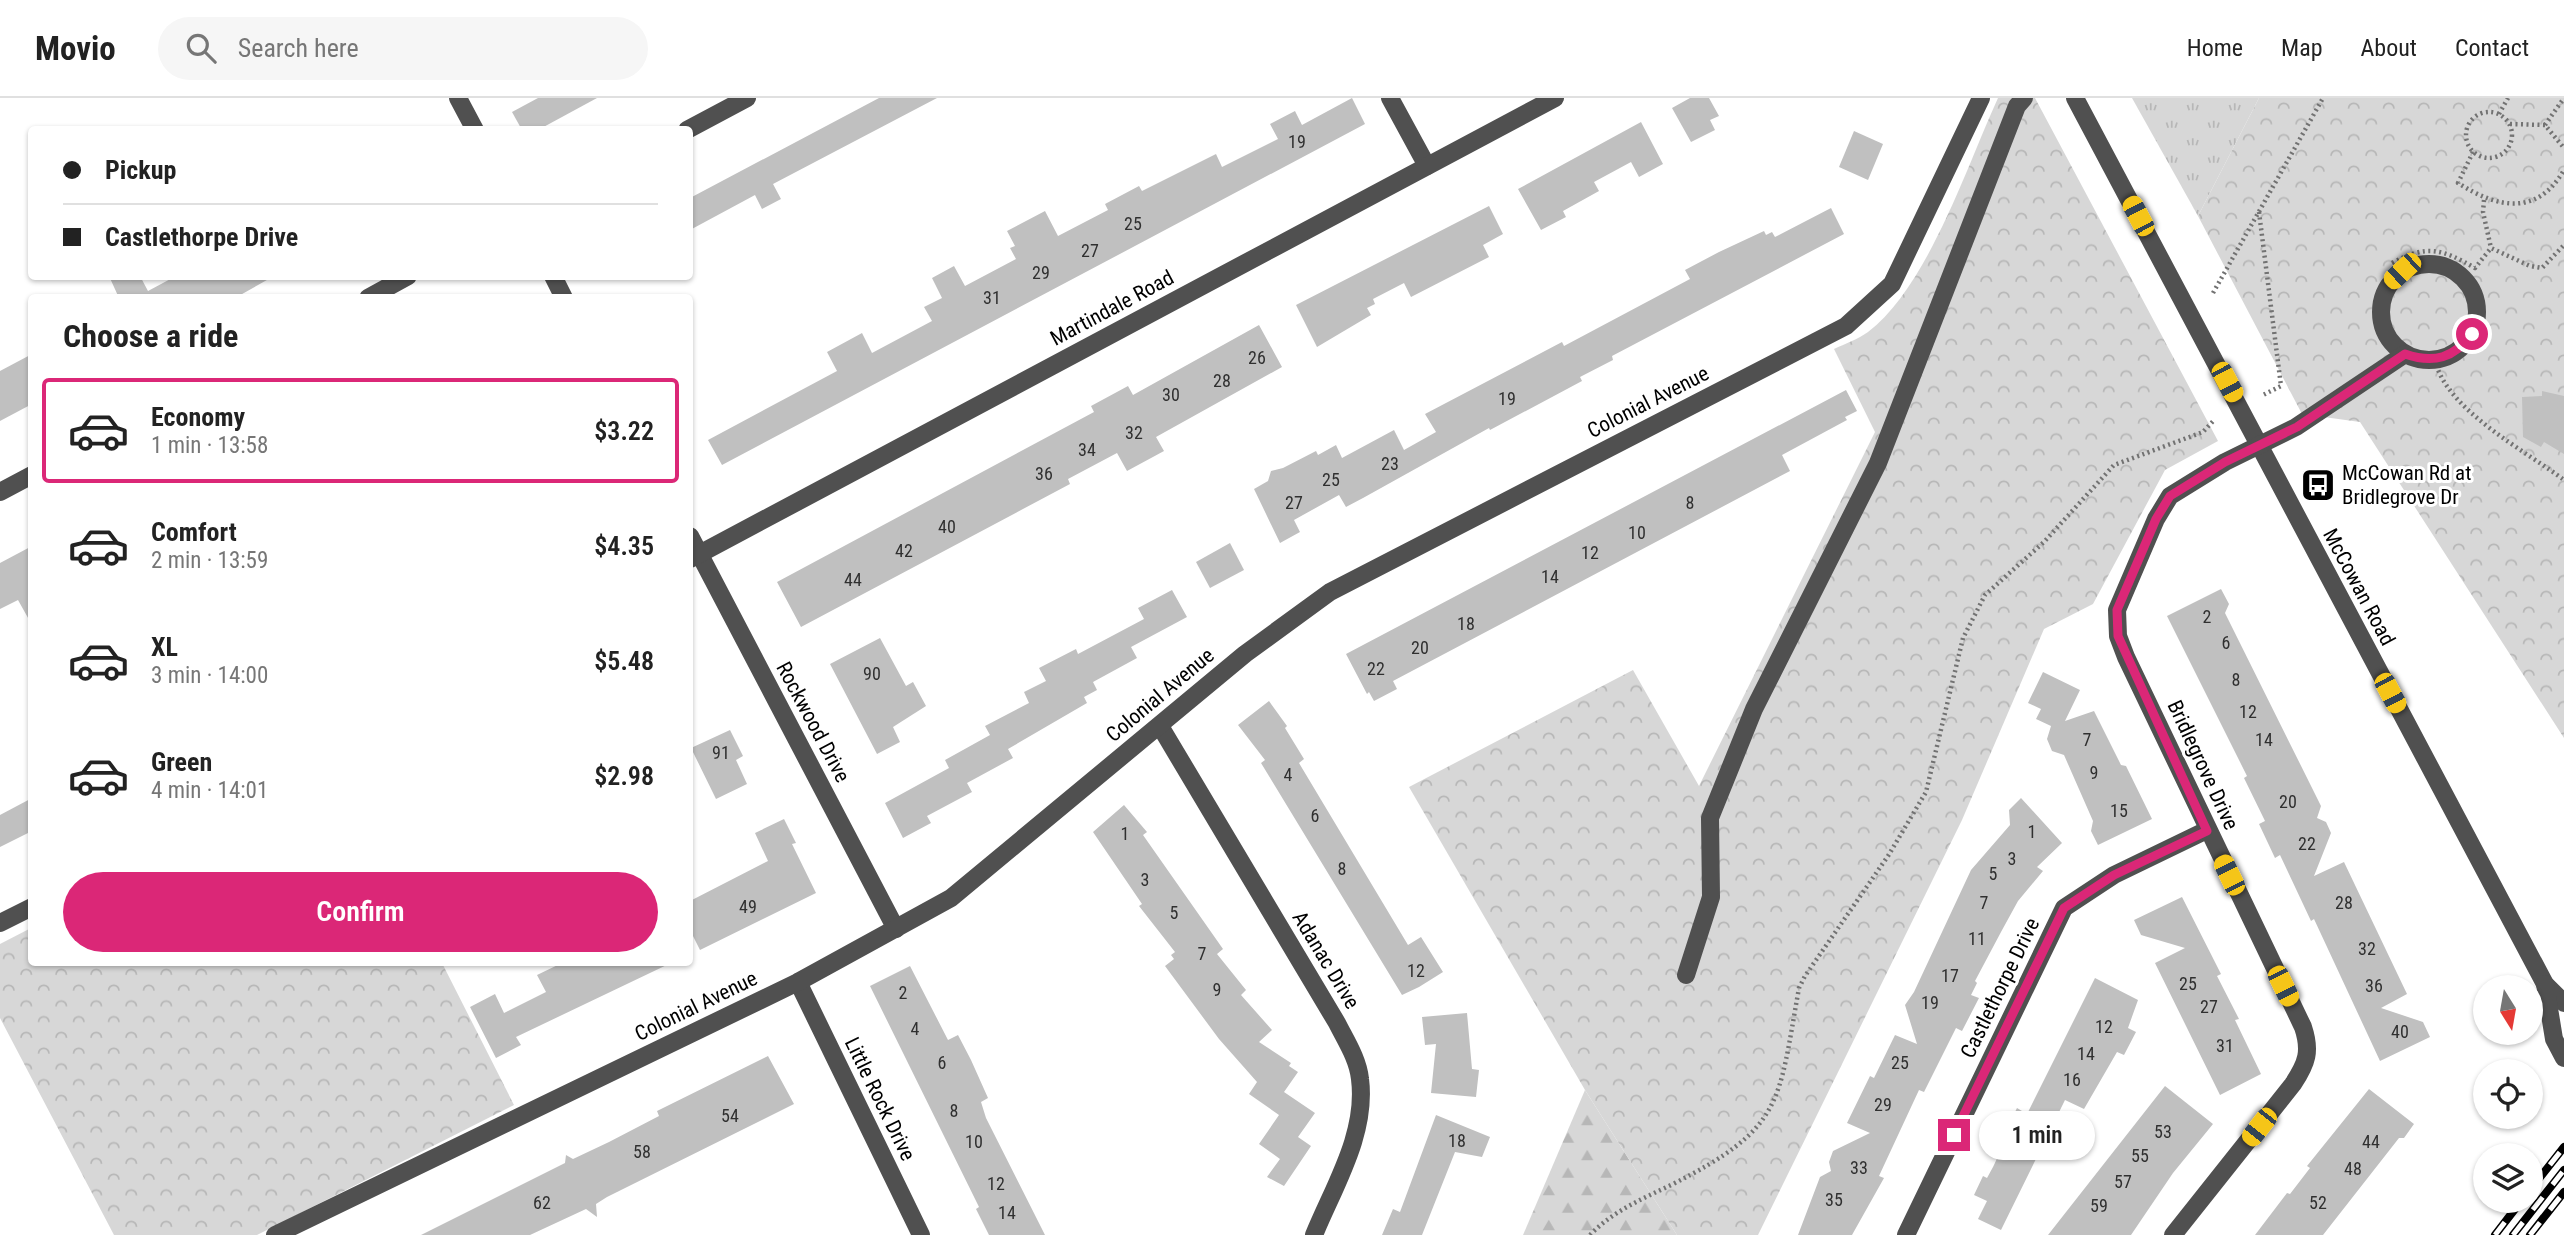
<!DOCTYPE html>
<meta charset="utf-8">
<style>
body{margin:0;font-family:"Roboto Condensed",sans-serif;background:#f6f6f6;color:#222;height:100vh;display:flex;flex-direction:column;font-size:26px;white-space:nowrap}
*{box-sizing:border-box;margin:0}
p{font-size:23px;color:#767676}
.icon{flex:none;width:38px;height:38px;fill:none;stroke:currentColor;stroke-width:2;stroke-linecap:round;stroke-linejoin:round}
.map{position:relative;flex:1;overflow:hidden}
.sheet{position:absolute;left:28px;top:196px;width:665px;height:672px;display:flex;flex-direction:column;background:#fff;border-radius:7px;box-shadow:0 2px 5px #0004}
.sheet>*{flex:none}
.top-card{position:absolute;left:28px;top:28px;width:665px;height:154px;border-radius:7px;box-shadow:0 2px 5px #0004;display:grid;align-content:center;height:154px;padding:0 35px;background:#fff}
.needle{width:46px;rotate:169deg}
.fabs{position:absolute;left:2473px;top:877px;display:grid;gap:14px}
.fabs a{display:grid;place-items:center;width:70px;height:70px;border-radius:50%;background:#fff;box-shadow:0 2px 5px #0004;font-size:35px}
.end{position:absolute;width:32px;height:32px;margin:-16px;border:9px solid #db2777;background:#fff;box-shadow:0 0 0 4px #fff}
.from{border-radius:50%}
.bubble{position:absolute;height:49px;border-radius:24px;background:#fff;box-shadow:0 2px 5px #0004;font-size:23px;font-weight:600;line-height:49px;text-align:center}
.car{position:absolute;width:21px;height:42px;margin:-21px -10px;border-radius:9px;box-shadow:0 0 5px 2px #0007;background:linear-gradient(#f5c518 24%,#345 0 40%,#f5c518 0 76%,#345 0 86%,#f5c518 0)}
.top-card b{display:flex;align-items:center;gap:24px;height:66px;font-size:26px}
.top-card b+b{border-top:2px solid #e0e0e0}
.top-card i{width:18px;height:18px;background:#222}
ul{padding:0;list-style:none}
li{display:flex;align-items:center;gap:21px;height:105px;margin:0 14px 10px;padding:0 21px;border:4px solid transparent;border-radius:7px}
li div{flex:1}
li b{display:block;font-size:26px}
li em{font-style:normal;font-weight:600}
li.selected{border-color:#db2777}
li>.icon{width:63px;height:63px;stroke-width:1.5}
h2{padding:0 35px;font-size:32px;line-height:84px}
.button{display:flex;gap:14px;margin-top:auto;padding:14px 35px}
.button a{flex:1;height:80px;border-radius:42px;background:#db2777;color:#fff;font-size:28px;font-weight:600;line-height:80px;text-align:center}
header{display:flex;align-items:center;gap:42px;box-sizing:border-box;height:98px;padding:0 35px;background:#fff;border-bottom:2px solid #e0e0e0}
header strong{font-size:33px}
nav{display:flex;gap:38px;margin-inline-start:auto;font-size:24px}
.search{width:490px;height:63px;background:#f6f6f6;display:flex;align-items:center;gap:18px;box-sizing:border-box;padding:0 24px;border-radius:38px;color:#767676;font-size:26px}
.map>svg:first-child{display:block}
.grass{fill:url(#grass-tufts)}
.forest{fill:url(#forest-firs)}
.park{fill:url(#park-crowns)}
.building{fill:#c0c0c0}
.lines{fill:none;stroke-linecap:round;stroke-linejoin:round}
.path{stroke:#727272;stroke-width:4.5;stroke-dasharray:2 3.5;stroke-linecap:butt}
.minor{stroke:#505050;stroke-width:18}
.rail-casing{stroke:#000;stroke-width:8}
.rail{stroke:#fff;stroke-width:5;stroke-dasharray:16;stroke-linecap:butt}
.route{stroke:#db2777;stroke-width:9}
.labels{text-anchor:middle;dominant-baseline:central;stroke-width:6;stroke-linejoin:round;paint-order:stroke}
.number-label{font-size:18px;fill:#303030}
.street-label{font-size:21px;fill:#000;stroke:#fff}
.poi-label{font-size:21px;fill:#000;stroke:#fff;text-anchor:start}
</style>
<header>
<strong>Movio</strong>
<div class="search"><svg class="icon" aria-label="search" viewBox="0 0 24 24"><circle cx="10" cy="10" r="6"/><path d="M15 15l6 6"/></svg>Search here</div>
<nav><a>Home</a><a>Map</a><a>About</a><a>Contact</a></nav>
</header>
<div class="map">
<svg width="2564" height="1137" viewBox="0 0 2564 1137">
<defs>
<pattern id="grass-tufts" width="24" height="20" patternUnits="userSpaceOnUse" patternTransform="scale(1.75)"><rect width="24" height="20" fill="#d7d7d7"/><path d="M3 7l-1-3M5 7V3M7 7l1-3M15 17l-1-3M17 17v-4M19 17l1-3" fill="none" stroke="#b7b7b7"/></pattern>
<pattern id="forest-firs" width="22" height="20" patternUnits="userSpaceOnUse" patternTransform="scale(1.75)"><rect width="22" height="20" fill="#d7d7d7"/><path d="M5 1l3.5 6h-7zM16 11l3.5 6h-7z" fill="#b7b7b7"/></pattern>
<pattern id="park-crowns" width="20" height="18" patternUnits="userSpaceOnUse" patternTransform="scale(1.75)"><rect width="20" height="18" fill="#d7d7d7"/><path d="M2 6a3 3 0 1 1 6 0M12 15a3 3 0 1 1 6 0" fill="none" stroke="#b7b7b7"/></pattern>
</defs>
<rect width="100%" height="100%" fill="#fff"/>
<path class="grass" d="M2132 0H2259L2198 118Z"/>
<path class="forest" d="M1585 992 1677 1137H1523Z"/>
<g class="park">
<path d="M1998 0H2035L2218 343 2165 372 2093 506 2044 531 1962 722 1758 1137H1677L1585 992 1409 689 1633 572 1699 688 1875 334 1834 251C1845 246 1858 241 1868 234 1928 188 1966 70 1998 0Z"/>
<path d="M2259 0H2564V640L2360 324 2302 316 2198 118Z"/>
<path d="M31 830 32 864 442 865 514 1007 257 1137H114L0 920V846Z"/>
</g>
<g class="building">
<path d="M538 0H597L538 32H522L512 14Z"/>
<path d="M879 0H937L773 86 781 101 762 111 755 97 690 132V100Z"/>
<path d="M1352 0 1365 26 722 367 708 342 837 273 827 254 862 235 872 255 932 223 924 209 942 200 932 180 954 168 965 188 1016 161 1010 150 1015 148 1007 133 1045 113 1058 138 1108 112 1105 106 1139 88 1142 93 1216 56 1222 69 1278 41 1270 26 1295 13 1302 27Z"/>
<path d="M1690 0H1709L1719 18 1710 22 1715 32 1691 44 1672 10Z"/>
<path d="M1641 24 1663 66 1639 79 1631 64 1594 84 1599 93 1563 113 1566 119 1541 132 1518 91Z"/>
<path d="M1854 33 1883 46 1868 82 1839 69Z"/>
<path d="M1489 108 1503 136 1483 147 1489 159 1411 199 1404 185 1373 201 1375 206 1367 210 1371 217 1317 249 1296 207Z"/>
<path d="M1831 110 1844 136 1612 258 1613 262 1580 279 1582 283 1490 332 1489 330 1363 400 1346 409 1339 397 1294 422 1300 434 1280 445 1254 391 1268 383 1271 373 1283 370 1316 353 1318 357 1336 347 1342 360 1394 332 1404 352 1436 334 1425 316 1562 244 1564 248 1690 181 1685 172 1719 154 1764 133 1766 137 1772 134 1775 139Z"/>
<path d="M109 178H140L148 193 176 178H274L235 200H119Z"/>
<path d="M1259 227 1282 269 1156 339 1164 353 1127 373 1117 355 1068 381 1070 386 801 529 777 484 1094 314 1091 308 1128 288 1133 297Z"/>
<path d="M32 256V306L0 323V273Z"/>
<path d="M1846 292 1857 313 1845 319 1847 322 1782 357 1790 373 1393 583 1397 591 1374 603 1369 594 1367 596 1346 556Z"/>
<path d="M2542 293 2564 298V356L2544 344 2541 349 2523 339 2522 299 2542 298Z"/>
<path d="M1230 445 1244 472 1210 490 1196 464Z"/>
<path d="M32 448V527L18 502 0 511V465Z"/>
<path d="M2221 491 2229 506 2225 515 2321 708 2317 720 2326 724 2331 735 2314 778 2344 764 2407 896 2381 910 2423 924 2430 939 2380 963 2314 821 2311 823 2280 757 2275 760 2259 726 2265 723 2244 680 2247 678 2167 518Z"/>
<path d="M1172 492 1187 519 1131 549 1137 560 1093 584 1097 592 1084 599 1087 605 1008 651 1013 660 967 685 972 694 927 718 931 725 903 740 885 705 949 670 945 662 990 637 985 628 1029 605 1024 594 1046 583 1039 570 1076 551 1078 556 1144 521 1138 510Z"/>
<path d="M880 540 906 588 913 584 926 608 893 629 900 644 877 656 830 566Z"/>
<path d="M2043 574 2080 592 2065 623 2094 613 2121 667 2126 668 2152 721 2098 747 2091 733 2093 723 2064 657 2052 653 2047 641 2051 628 2036 621 2041 611 2028 605Z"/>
<path d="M1269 603 1287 628 1285 630 1304 661 1299 665 1408 847 1421 839 1443 874 1419 889 1402 897 1261 665 1265 662 1238 627Z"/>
<path d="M730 632 743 658 736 662 747 686 716 701 691 650Z"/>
<path d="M32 700V733L0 749V717Z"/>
<path d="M2021 700 2062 745 2037 769 2043 773 2018 803 2001 834 1975 883 1977 885 1971 897 1979 900 1962 933 1956 930 1924 994 1919 992 1879 1078 1884 1080 1852 1137H1798L1820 1079 1831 1073 1829 1064 1833 1053 1870 1035 1847 1025 1870 978 1874 980 1895 937 1917 946 1905 907 1914 894 1971 772 2010 727 2009 712Z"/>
<path d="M1124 707 1147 734 1143 737 1223 851 1217 856 1246 892 1241 897 1272 932 1259 944 1291 965 1289 968 1298 974 1284 994 1315 1015 1298 1039 1311 1048 1284 1088 1267 1079 1280 1061 1259 1046 1279 1017 1249 996 1257 984 1219 941 1165 868 1174 861 1171 857 1175 854 1139 808 1142 806 1093 734Z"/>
<path d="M784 721 796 745 792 746 816 795 700 852 690 832V803L768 763 755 735Z"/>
<path d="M2182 799 2221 876 2217 878 2239 921 2235 922 2261 976 2220 997 2155 865 2185 850 2141 837 2134 822Z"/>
<path d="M564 864H673L516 939 521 947 496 960 470 909 495 896 504 915 546 894 537 877Z"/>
<path d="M910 868 948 942 958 937 971 962 988 1000 981 1004 986 1020 1045 1137H989L976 1111 979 1109 870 888Z"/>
<path d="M2095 880 2138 902 2128 930 2136 934 2124 957 2117 954 2084 1011 2065 1002 2001 1132 1978 1121 1987 1103 1974 1097 1983 1078 1987 1080 1993 1069 2011 1031 2007 1030 2017 1010 2027 1016Z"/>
<path d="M1467 915 1472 971 1479 972 1476 999 1431 995 1436 946 1425 947 1422 919Z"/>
<path d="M768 958 794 1006 607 1099 596 1106 597 1119 586 1111 530 1137H421L565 1065 566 1057 573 1061 609 1044 659 1018 657 1013Z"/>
<path d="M2165 988 2213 1026 2173 1075 2131 1137H2048Z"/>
<path d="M2369 991 2414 1026 2404 1040H2399L2323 1137H2255L2287 1095 2290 1096 2310 1070 2307 1068Z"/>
<path d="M1436 1017 1490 1039 1482 1059 1455 1054 1422 1137H1382L1393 1111 1400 1114Z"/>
</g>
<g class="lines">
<g class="path">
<circle cx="2489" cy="37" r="23"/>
<path d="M2499 16 2508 0"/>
<path d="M2510 26 2545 27 2564 50"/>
<path d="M2545 27 2564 0"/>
<path d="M2473 54 2458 85C2497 110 2537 119 2564 72"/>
<path d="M2484 102 2483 114 2491 150"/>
<path d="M2259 114 2281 288 2263 297"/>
<path d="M2392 165C2427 146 2442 151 2475 170L2491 150 2530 168 2542 170 2564 147"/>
<path d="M2213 195 2323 0"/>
<path d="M2435 262C2446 312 2526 353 2564 382"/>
<path d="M1590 1137C1613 1113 1642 1101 1671 1087 1784 1030 1778 1006 1799 890L1805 878 1888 758 1926 694 1963 540 1985 497 2044 444 2114 367 2203 334 2215 321"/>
</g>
<g class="minor">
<path d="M458 0 475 32"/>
<path d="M1390 0 1427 68"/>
<path d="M2075 0 2545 886 2564 905"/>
<path d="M687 32 747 0"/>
<circle cx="2429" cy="214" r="48"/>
<path d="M553 178 564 200"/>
<path d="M368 200 408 178"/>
<path d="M0 394 32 377"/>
<path d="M690 438 896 831"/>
<path d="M690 461 1555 0"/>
<path d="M1160 628 1337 925C1346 943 1358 961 1360 981 1367 1036 1334 1088 1314 1137"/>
<path d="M0 825 32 809"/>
<path d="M1686 877 1711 799 1710 720 1754 611 1878 365 2017 8 2024 0"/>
<path d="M798 884 921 1137"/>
<path d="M2545 886 2554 941 2564 960"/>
<path d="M275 1137 798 884 951 800 1245 556 1330 494 1846 228 1892 186 1981 0"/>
<path d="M1906 1137 2064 810 2114 777 2207 732"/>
<path d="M2173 1137 2293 986C2307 965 2311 953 2303 929L2126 559 2118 538 2117 512 2156 421 2170 398 2225 364 2296 329 2405 256"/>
</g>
<g class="rail-casing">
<g id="rail">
<path d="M2530 1092 2564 1049"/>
<path d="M2495 1137 2522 1102"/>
<path d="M2513 1137 2564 1072"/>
<path d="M2530 1137 2564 1094"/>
</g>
</g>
<use href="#rail" class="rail"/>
</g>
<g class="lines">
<path class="route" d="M1954 1037 2064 810 2114 777 2207 733 2118 538 2117 512 2156 421 2170 398 2225 364 2297 329 2405 256C2434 266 2454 260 2472 236"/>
</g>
<defs>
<g id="bus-square" transform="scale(1.75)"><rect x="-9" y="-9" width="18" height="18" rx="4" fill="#000" stroke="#fff"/><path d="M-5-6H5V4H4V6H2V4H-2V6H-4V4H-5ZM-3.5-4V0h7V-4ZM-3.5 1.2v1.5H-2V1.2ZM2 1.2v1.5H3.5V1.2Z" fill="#fff"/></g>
</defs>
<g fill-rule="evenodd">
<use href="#bus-square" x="2318" y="387"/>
</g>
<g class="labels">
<g class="number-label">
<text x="1297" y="43">19</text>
<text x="1133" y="125">25</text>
<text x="1090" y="152">27</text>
<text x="1041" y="174">29</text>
<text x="992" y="199">31</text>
<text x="1257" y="259">26</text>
<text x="1222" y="282">28</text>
<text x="1171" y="296">30</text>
<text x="1507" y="300">19</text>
<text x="1134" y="334">32</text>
<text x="1087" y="351">34</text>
<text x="1390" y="365">23</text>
<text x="1044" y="375">36</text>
<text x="1331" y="381">25</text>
<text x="1294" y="404">27</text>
<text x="1690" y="404">8</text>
<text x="947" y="428">40</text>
<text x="1637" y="434">10</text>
<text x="904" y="452">42</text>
<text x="1590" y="454">12</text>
<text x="1550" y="478">14</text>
<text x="853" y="481">44</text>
<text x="2207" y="518">2</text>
<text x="1466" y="525">18</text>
<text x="2226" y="544">6</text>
<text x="1420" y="549">20</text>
<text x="1376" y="570">22</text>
<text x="872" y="575">90</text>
<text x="2236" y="581">8</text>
<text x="2248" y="613">12</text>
<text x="2087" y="641">7</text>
<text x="2264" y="641">14</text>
<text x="721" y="654">91</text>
<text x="2094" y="674">9</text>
<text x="1288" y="676">4</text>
<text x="2288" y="703">20</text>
<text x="2119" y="712">15</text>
<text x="1315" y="717">6</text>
<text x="2032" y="733">1</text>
<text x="1125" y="735">1</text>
<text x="2307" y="745">22</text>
<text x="2012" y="760">3</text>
<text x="1342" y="770">8</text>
<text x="1993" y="775">5</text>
<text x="1145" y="781">3</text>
<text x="1984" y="804">7</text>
<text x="2344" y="804">28</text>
<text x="748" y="808">49</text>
<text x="1174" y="814">5</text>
<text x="1977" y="840">11</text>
<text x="2367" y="850">32</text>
<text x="1202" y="855">7</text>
<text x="1416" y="872">12</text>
<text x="1950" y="877">17</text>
<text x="2188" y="885">25</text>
<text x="2374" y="887">36</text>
<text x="1217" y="891">9</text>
<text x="903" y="894">2</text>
<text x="1930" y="904">19</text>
<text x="2209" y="908">27</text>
<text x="2104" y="928">12</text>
<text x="915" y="930">4</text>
<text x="2400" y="933">40</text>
<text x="2225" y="947">31</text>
<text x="2086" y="955">14</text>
<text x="942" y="964">6</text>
<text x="1900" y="964">25</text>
<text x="2072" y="981">16</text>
<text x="1883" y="1006">29</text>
<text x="954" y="1012">8</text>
<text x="730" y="1017">54</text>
<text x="2163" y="1033">53</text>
<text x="1457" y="1042">18</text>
<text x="974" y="1043">10</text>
<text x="2371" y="1043">44</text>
<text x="642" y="1053">58</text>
<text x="2140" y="1057">55</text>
<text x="1859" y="1069">33</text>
<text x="2353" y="1070">48</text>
<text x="2123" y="1083">57</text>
<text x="996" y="1085">12</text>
<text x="1834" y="1101">35</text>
<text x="542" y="1104">62</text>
<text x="2318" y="1104">52</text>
<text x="2099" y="1107">59</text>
<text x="1007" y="1114">14</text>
</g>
<g class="street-label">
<text transform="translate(1112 210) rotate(-28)">Martindale Road</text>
<text transform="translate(1648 304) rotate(-27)">Colonial Avenue</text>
<text transform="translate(2359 489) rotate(62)">McCowan Road</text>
<text transform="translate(1160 597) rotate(-40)">Colonial Avenue</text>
<text transform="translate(813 624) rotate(62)">Rockwood Drive</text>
<text transform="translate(2203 667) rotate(65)">Bridlegrove Drive</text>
<text transform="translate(1326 862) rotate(59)">Adanac Drive</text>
<text transform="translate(2000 890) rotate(-64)">Castlethorpe Drive</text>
<text transform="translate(696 908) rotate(-26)">Colonial Avenue</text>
<text transform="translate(880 1001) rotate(64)">Little Rock Drive</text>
</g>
<g class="poi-label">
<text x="2342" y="375">McCowan Rd at<tspan x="2342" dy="24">Bridlegrove Dr</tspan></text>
</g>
</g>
</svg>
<div class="fabs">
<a><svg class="needle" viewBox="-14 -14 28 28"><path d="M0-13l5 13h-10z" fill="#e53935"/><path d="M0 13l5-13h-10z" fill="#767676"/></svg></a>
<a><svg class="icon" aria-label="locate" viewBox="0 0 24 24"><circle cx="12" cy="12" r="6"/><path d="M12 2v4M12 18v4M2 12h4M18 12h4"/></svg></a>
<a><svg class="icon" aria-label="layers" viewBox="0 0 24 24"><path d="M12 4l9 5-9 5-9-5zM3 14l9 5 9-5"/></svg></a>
</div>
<i class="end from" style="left:2472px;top:236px"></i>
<i class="end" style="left:1954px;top:1037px"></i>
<div class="bubble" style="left:1979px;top:1013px;width:116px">1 min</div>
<i class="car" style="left:2138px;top:118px;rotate:332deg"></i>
<i class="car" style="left:2402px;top:173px;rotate:227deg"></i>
<i class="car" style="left:2227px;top:284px;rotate:152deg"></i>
<i class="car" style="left:2390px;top:595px;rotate:152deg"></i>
<i class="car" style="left:2229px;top:777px;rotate:334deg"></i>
<i class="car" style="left:2283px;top:888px;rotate:154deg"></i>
<i class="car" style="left:2259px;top:1029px;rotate:218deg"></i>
<div class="top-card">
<b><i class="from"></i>Pickup</b>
<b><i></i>Castlethorpe Drive</b>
</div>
<section class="sheet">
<h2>Choose a ride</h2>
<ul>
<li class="selected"><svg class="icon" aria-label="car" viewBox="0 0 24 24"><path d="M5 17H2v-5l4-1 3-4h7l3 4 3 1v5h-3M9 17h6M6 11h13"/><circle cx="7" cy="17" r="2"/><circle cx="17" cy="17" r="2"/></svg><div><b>Economy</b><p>1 min · 13:58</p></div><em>$3.22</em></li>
<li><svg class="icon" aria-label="car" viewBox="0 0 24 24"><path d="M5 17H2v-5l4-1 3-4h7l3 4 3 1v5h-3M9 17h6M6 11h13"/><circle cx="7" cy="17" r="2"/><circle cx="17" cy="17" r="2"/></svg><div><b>Comfort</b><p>2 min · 13:59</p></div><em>$4.35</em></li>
<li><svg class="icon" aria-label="car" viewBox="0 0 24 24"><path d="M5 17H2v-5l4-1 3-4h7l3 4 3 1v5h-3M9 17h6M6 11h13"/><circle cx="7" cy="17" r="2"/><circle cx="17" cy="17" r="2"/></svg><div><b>XL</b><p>3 min · 14:00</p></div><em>$5.48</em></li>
<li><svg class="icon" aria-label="car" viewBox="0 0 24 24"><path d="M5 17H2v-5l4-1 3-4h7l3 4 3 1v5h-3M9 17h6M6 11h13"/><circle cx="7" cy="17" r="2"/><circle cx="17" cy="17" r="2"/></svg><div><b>Green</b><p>4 min · 14:01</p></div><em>$2.98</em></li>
</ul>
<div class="button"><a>Confirm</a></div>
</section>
</div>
